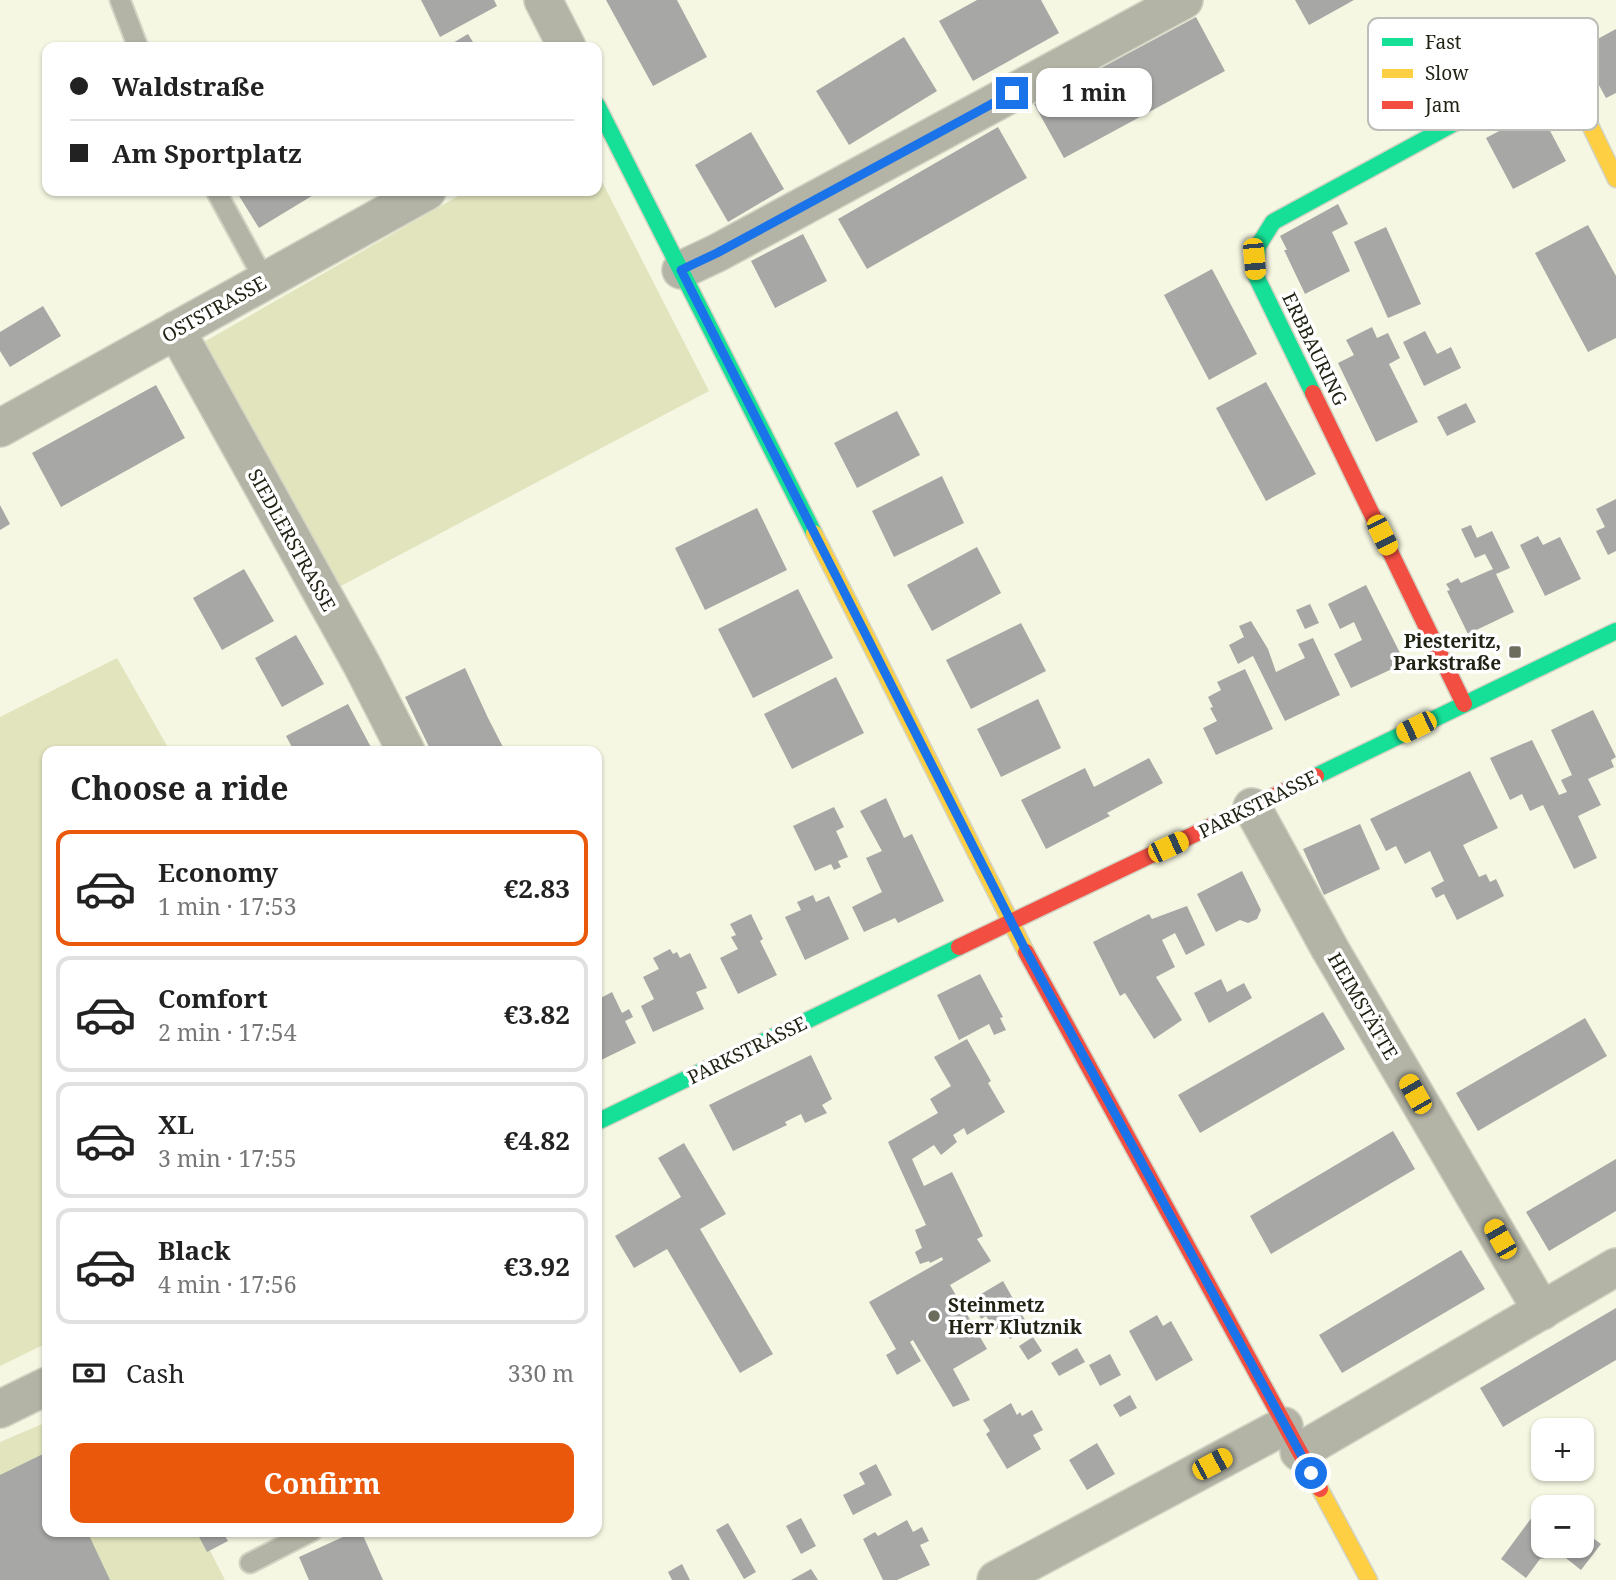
<!DOCTYPE html>
<meta charset="utf-8">
<style>
body{margin:0;font-family:"Noto Serif",serif;background:#f6f6f6;color:#222;height:100vh;display:flex;flex-direction:column;font-size:26px;white-space:nowrap}
*{box-sizing:border-box;margin:0}
p{font-size:23px;color:#767676}
.icon{flex:none;width:38px;height:38px;fill:none;stroke:currentColor;stroke-width:2;stroke-linecap:round;stroke-linejoin:round}
.map{position:relative;flex:1;overflow:hidden}
.panel{position:absolute;left:42px;top:746px;width:560px;height:791px;display:flex;flex-direction:column;background:#fff;border-radius:14px;box-shadow:0 2px 5px #0004}
.panel>*{flex:none}
.guide{position:absolute;left:42px;top:42px;width:560px;height:154px;border-radius:14px;box-shadow:0 2px 5px #0004;display:grid;align-content:center;height:154px;padding:0 28px;background:#fff}
.buttons{position:absolute;left:1531px;top:1418px;display:grid;gap:14px}
.buttons a{display:grid;place-items:center;width:63px;height:63px;border-radius:14px;background:#fff;box-shadow:0 2px 5px #0004;font-size:35px}
.end{position:absolute;width:32px;height:32px;margin:-16px;border:9px solid #1a73e8;background:#fff;box-shadow:0 0 0 4px #fff}
.from{border-radius:50%}
.bubble{position:absolute;height:49px;border-radius:14px;background:#fff;box-shadow:0 2px 5px #0004;font-size:23px;font-weight:700;line-height:49px;text-align:center}
.car{position:absolute;width:21px;height:42px;margin:-21px -10px;border-radius:9px;box-shadow:0 0 5px 2px #0007;background:linear-gradient(#f5c518 24%,#345 0 40%,#f5c518 0 76%,#345 0 86%,#f5c518 0)}
.guide b{display:flex;align-items:center;gap:24px;height:66px;font-size:26px}
.guide b+b{border-top:2px solid #e0e0e0}
.guide i{width:18px;height:18px;background:#222}
ul{padding:0;list-style:none}
li{display:flex;align-items:center;gap:21px;height:116px;margin:0 14px 10px;padding:0 14px;border:4px solid #e0e0e0;border-radius:14px}
li div{flex:1}
li b{display:block;font-size:26px}
li em{font-style:normal;font-weight:700}
li.selected{border-color:#ea580c}
li>.icon{width:63px;height:63px;stroke-width:1.5}
h2{padding:0 28px;font-size:32px;line-height:84px}
.pay{display:flex;align-items:center;gap:18px;height:77px;padding:0 28px;font-size:26px}
.pay p{margin-inline-start:auto}
.action{display:flex;gap:14px;margin-top:auto;padding:14px 28px}
.action a{flex:1;height:80px;border-radius:14px;background:#ea580c;color:#fff;font-size:28px;font-weight:700;line-height:80px;text-align:center}
.map>svg:first-child{display:block}
.green{fill:#e1e4bd}
.building{fill:#a7a8a5}
.lines{fill:none;stroke-linecap:round;stroke-linejoin:round}
.lane-casing{stroke:#d2d3c3;stroke-width:23}
.street-casing{stroke:#d2d3c3;stroke-width:40}
.fast-casing{stroke:#d2d3c3;stroke-width:19}
.slow-casing{stroke:#d2d3c3;stroke-width:19}
.jam-casing{stroke:#d2d3c3;stroke-width:19}
.lane{stroke:#b3b4a6;stroke-width:19}
.street{stroke:#b3b4a6;stroke-width:37}
.fast{stroke:#16e098;stroke-width:16}
.slow{stroke:#ffcf43;stroke-width:16}
.jam{stroke:#f24e42;stroke-width:16}
.route{stroke:#1a73e8;stroke-width:9}
.poi-dot{fill:#6c6d5d;stroke:#fff;stroke-width:2.5}
.labels{text-anchor:middle;dominant-baseline:central;stroke-width:7;stroke-linejoin:round;paint-order:stroke}
.street-label{font-size:19px;fill:#222315;stroke:#fff}
.poi-label{font-size:19px;font-weight:bold;fill:#222315;stroke:#fff;text-anchor:end}
.key{fill:#fff;stroke:#bdbdb9;stroke-width:2}
.key-label{font-size:19px;fill:#222315}
</style>
<div class="map">
<svg width="1616" height="1580" viewBox="0 0 1616 1580">
<rect width="100%" height="100%" fill="#f5f7e2"/>
<g class="green">
<path d="M597 172 709 391 339 587 204 342 467 191H597Z"/>
<path d="M117 658 170 751H47V1343L0 1366V717Z"/>
<path d="M47 1422V1531H200L225 1580H0V1442Z"/>
</g>
<g class="building">
<path d="M421 0H494L497 6 440 37Z"/>
<path d="M606 0H677L707 57 653 86Z"/>
<path d="M977 0H1041L1059 33 973 81 939 21Z"/>
<path d="M1295 0H1354L1309 25Z"/>
<path d="M1196 17 1225 71 1064 158 1034 104Z"/>
<path d="M1616 29V93L1606 98 1579 49Z"/>
<path d="M468 34 476 47H446Z"/>
<path d="M904 37 937 91 849 145 816 91Z"/>
<path d="M1539 110 1566 161 1513 189 1486 138Z"/>
<path d="M998 127 1027 178 867 269 838 219Z"/>
<path d="M751 132 784 189 728 222 695 165Z"/>
<path d="M236 191H320L259 228Z"/>
<path d="M1338 204 1348 224 1332 232 1350 271 1305 294 1284 250H1287L1280 236Z"/>
<path d="M1588 225 1616 276V338L1588 352 1535 253Z"/>
<path d="M1386 227 1421 304 1388 318 1354 242Z"/>
<path d="M803 234 827 281 775 308 751 261Z"/>
<path d="M1212 269 1257 354 1209 380 1164 295Z"/>
<path d="M43 306 61 336 10 367 0 351V332Z"/>
<path d="M1372 327 1377 338 1388 333 1400 358 1389 364 1418 422 1376 442 1338 363 1354 355 1346 340Z"/>
<path d="M1425 331 1437 354 1451 347 1461 368 1424 386 1403 342Z"/>
<path d="M1266 382 1316 474 1266 501 1216 408Z"/>
<path d="M156 385 185 438 61 507 32 453Z"/>
<path d="M1466 403 1476 422 1447 436 1437 417Z"/>
<path d="M897 411 920 455 857 488 834 443Z"/>
<path d="M942 476 964 523 894 557 872 511Z"/>
<path d="M1616 499V551L1608 555 1596 531 1605 527 1596 509Z"/>
<path d="M0 505 10 524 0 530Z"/>
<path d="M757 508 787 570 705 610 675 548Z"/>
<path d="M1471 525 1477 538 1492 531 1510 568 1496 574 1514 612 1468 634 1447 591 1450 590 1446 584 1458 578 1461 583 1493 569 1485 554 1475 558 1461 529Z"/>
<path d="M1538 536 1543 545 1560 537 1581 579 1545 596 1520 545Z"/>
<path d="M977 547 1001 593 932 631 907 585Z"/>
<path d="M244 569 274 621 222 650 193 598Z"/>
<path d="M1366 585 1405 663 1351 688 1334 654 1362 640 1354 622 1340 629 1328 604Z"/>
<path d="M798 589 833 658 753 698 718 629Z"/>
<path d="M1310 604 1319 623 1305 629 1296 610Z"/>
<path d="M1251 621 1268 649 1276 672 1305 658 1298 644 1313 638 1340 695 1285 721 1253 656 1238 664 1229 645 1244 637 1239 626Z"/>
<path d="M1021 623 1046 671 971 709 946 660Z"/>
<path d="M296 635 324 684 282 707 255 658Z"/>
<path d="M465 668 488 718 505 751H431L405 697Z"/>
<path d="M1245 669 1273 729 1216 755 1203 728 1217 721 1210 708 1213 707 1208 697 1221 690 1217 682Z"/>
<path d="M836 677 864 733 792 769 764 714Z"/>
<path d="M1038 699 1061 748 1001 777 977 729Z"/>
<path d="M348 704 373 751H294L286 736Z"/>
<path d="M1593 710 1616 757 1611 760 1614 767 1588 779 1601 805 1578 816 1597 858 1574 869 1543 805 1530 811 1522 794 1510 800 1490 758 1532 740 1559 795 1567 792 1561 780 1572 775 1551 730Z"/>
<path d="M1149 758 1163 783 1107 813 1110 816 1046 849 1021 800 1085 768 1094 787Z"/>
<path d="M1470 771 1498 828 1463 845 1479 877 1486 874 1490 882 1496 879 1504 896 1457 920 1444 894 1436 898 1431 888 1444 881 1430 851 1405 864 1396 846 1386 851 1370 819Z"/>
<path d="M886 798 904 838 912 834 944 901 898 923 895 918 864 932 852 907 882 892 866 858 882 851 860 811Z"/>
<path d="M834 807 844 827 836 831 848 857 838 861 841 867 834 870 831 864 815 871 793 826Z"/>
<path d="M1360 824 1380 869 1324 895 1303 849Z"/>
<path d="M1242 871 1261 910 1257 919 1248 923 1240 920 1216 932 1197 894Z"/>
<path d="M813 895 816 902 829 896 849 939 805 960 785 917 801 910 797 902Z"/>
<path d="M1187 906 1205 945 1186 955 1175 933 1162 940 1175 967 1156 977 1182 1020 1154 1039 1125 993 1120 996 1093 942 1149 914 1152 919Z"/>
<path d="M751 914 763 939 760 941 777 975 738 994 720 958 738 949 731 937 736 935 730 924Z"/>
<path d="M670 949 673 954 677 952 680 958 690 953 707 988 696 992 704 1009 653 1032 641 1006 654 999 643 977 659 969 653 958Z"/>
<path d="M980 974 1003 1017 1000 1018 1006 1030 994 1035 989 1024 959 1040 937 995Z"/>
<path d="M1221 979 1227 992 1244 983 1252 998 1209 1023 1194 993Z"/>
<path d="M612 992 622 1013 629 1009 633 1017 625 1021 636 1043 597 1062V1000Z"/>
<path d="M1323 1012 1345 1049 1200 1133 1178 1095Z"/>
<path d="M1585 1018 1607 1056 1478 1131 1456 1093Z"/>
<path d="M967 1039 991 1081 988 1083 1005 1112 967 1135 964 1128 953 1135 957 1142 941 1155 934 1145 912 1159 924 1186 952 1172 983 1236 977 1239 991 1261 950 1285 987 1349 953 1369 970 1400 953 1407 913 1340 910 1342 921 1361 897 1375 886 1355 896 1349 869 1302 943 1260 942 1257 930 1263 929 1261 920 1264 915 1252 922 1248 915 1230 926 1225 888 1142 938 1113 930 1099 951 1086 934 1057Z"/>
<path d="M811 1055 832 1099 822 1105 827 1113 805 1123 801 1114 785 1122 787 1125 733 1151 709 1105Z"/>
<path d="M1393 1131 1415 1169 1271 1254 1250 1216Z"/>
<path d="M684 1143 726 1214 700 1229 773 1354 740 1373 667 1249 634 1268 615 1236 681 1197 658 1158Z"/>
<path d="M1616 1159V1211L1549 1251 1526 1212Z"/>
<path d="M1461 1250 1485 1289 1342 1373 1319 1335Z"/>
<path d="M1003 1281 1029 1327 1010 1339 1002 1326 995 1330 986 1316 981 1319 971 1300Z"/>
<path d="M1616 1308V1360L1503 1427 1480 1388Z"/>
<path d="M1157 1315 1163 1326 1171 1321 1193 1360 1156 1381 1129 1331Z"/>
<path d="M1033 1337 1042 1351 1028 1360 1019 1346Z"/>
<path d="M1077 1348 1085 1362 1059 1376 1051 1363Z"/>
<path d="M1110 1354 1121 1375 1100 1386 1089 1365Z"/>
<path d="M1130 1395 1137 1408 1120 1417 1113 1405Z"/>
<path d="M1011 1403 1017 1415 1020 1412 1022 1416 1032 1410 1043 1430 1033 1435 1041 1449 1007 1469 986 1434 990 1431 983 1420Z"/>
<path d="M1097 1443 1115 1474 1087 1490 1069 1460Z"/>
<path d="M47 1452V1531H87L110 1580H0V1475Z"/>
<path d="M876 1464 892 1495 853 1515 843 1495 865 1484 859 1473Z"/>
<path d="M1544 1501 1552 1507H1544V1545H1582V1530L1601 1544 1581 1570 1562 1555 1540 1559 1526 1578 1501 1559Z"/>
<path d="M801 1518 816 1546 801 1554 786 1526Z"/>
<path d="M907 1520 913 1532 922 1527 929 1541 920 1545 930 1565 897 1580H883L863 1539 875 1532 878 1536Z"/>
<path d="M728 1523 756 1572 744 1579 716 1530Z"/>
<path d="M196 1531H222L228 1541 207 1552Z"/>
<path d="M356 1531H361L383 1580H309L299 1557Z"/>
<path d="M682 1564 690 1580H672L668 1572Z"/>
<path d="M811 1569 818 1580H791Z"/>
</g>
<g class="lines">
<g class="lane-casing">
<g id="lane">
<path d="M120 0 138 47"/>
<path d="M216 191 265 281"/>
<path d="M250 1563 312 1531"/>
</g>
</g>
<g class="street-casing">
<g id="street">
<path d="M543 0 567 47"/>
<path d="M681 270 717 253 1184 0"/>
<path d="M176 330 362 665 406 751"/>
<path d="M0 428 427 191"/>
<path d="M1252 807 1330 949 1542 1311"/>
<path d="M0 1409 47 1386"/>
<path d="M1299 1452 1616 1267"/>
<path d="M996 1580 1284 1426"/>
</g>
</g>
<g class="fast-casing">
<g id="fast">
<path d="M597 105 814 533"/>
<path d="M1313 393 1255 274 1258 246 1273 222 1543 75C1555 75 1566 76 1572 88"/>
<path d="M1316 776 1616 631"/>
<path d="M597 1122 959 947"/>
</g>
</g>
<g class="slow-casing">
<g id="slow">
<path d="M1572 88 1616 179"/>
<path d="M814 533 1026 952"/>
<path d="M1320 1489 1369 1580"/>
</g>
</g>
<g class="jam-casing">
<g id="jam">
<path d="M1313 393 1464 704"/>
<path d="M959 947 1316 776"/>
<path d="M1026 952 1320 1489"/>
</g>
</g>
<use href="#lane" class="lane"/>
<use href="#street" class="street"/>
<use href="#fast" class="fast"/>
<use href="#slow" class="slow"/>
<use href="#jam" class="jam"/>
</g>
<g class="lines">
<path class="route" d="M1012 93 717 253 681 270 1024 947 1311 1473"/>
</g>
<g class="poi-dot">
<rect x="1508" y="645" width="14" height="14" rx="3.5"/>
<circle cx="934" cy="1316" r="7"/>
</g>
<g class="labels">
<g class="street-label">
<text transform="translate(214 309) rotate(-29)">OSTSTRASSE</text>
<text transform="translate(1315 349) rotate(64)">ERBBAURING</text>
<text transform="translate(292 540) rotate(61)">SIEDLERSTRASSE</text>
<text transform="translate(1258 804) rotate(-26)">PARKSTRASSE</text>
<text transform="translate(1363 1006) rotate(60)">HEIMSTÄTTE</text>
<text transform="translate(747 1050) rotate(-26)">PARKSTRASSE</text>
</g>
<g class="poi-label">
<text x="1501" y="641">Piesteritz,<tspan x="1501" dy="22">Parkstraße</tspan></text>
<text x="948" y="1305" text-anchor="start">Steinmetz<tspan x="948" dy="22">Herr Klutznik</tspan></text>
</g>
</g>
<rect x="1368" y="18" width="230" height="112" rx="10" class="key"/>
<rect x="1382" y="38" width="31" height="8" fill="#16e098"/>
<rect x="1382" y="69" width="31" height="9" fill="#ffcf43"/>
<rect x="1382" y="101" width="31" height="8" fill="#f24e42"/>
<g class="key-label">
<text x="1425" y="49">Fast</text>
<text x="1425" y="80">Slow</text>
<text x="1425" y="112">Jam</text>
</g>
</svg>
<div class="buttons">
<a>+</a>
<a>−</a>
</div>
<i class="end from" style="left:1311px;top:1473px"></i>
<i class="end" style="left:1012px;top:93px"></i>
<div class="bubble" style="left:1036px;top:68px;width:116px">1 min</div>
<i class="car" style="left:1254px;top:259px;rotate:175deg"></i>
<i class="car" style="left:1382px;top:535px;rotate:154deg"></i>
<i class="car" style="left:1416px;top:727px;rotate:244deg"></i>
<i class="car" style="left:1168px;top:847px;rotate:65deg"></i>
<i class="car" style="left:1415px;top:1094px;rotate:330deg"></i>
<i class="car" style="left:1500px;top:1239px;rotate:330deg"></i>
<i class="car" style="left:1212px;top:1464px;rotate:62deg"></i>
<div class="guide">
<b><i class="from"></i>Waldstraße</b>
<b><i></i>Am Sportplatz</b>
</div>
<section class="panel">
<h2>Choose a ride</h2>
<ul>
<li class="selected"><svg class="icon" aria-label="car" viewBox="0 0 24 24"><path d="M5 17H2v-5l4-1 3-4h7l3 4 3 1v5h-3M9 17h6M6 11h13"/><circle cx="7" cy="17" r="2"/><circle cx="17" cy="17" r="2"/></svg><div><b>Economy</b><p>1 min · 17:53</p></div><em>€2.83</em></li>
<li><svg class="icon" aria-label="car" viewBox="0 0 24 24"><path d="M5 17H2v-5l4-1 3-4h7l3 4 3 1v5h-3M9 17h6M6 11h13"/><circle cx="7" cy="17" r="2"/><circle cx="17" cy="17" r="2"/></svg><div><b>Comfort</b><p>2 min · 17:54</p></div><em>€3.82</em></li>
<li><svg class="icon" aria-label="car" viewBox="0 0 24 24"><path d="M5 17H2v-5l4-1 3-4h7l3 4 3 1v5h-3M9 17h6M6 11h13"/><circle cx="7" cy="17" r="2"/><circle cx="17" cy="17" r="2"/></svg><div><b>XL</b><p>3 min · 17:55</p></div><em>€4.82</em></li>
<li><svg class="icon" aria-label="car" viewBox="0 0 24 24"><path d="M5 17H2v-5l4-1 3-4h7l3 4 3 1v5h-3M9 17h6M6 11h13"/><circle cx="7" cy="17" r="2"/><circle cx="17" cy="17" r="2"/></svg><div><b>Black</b><p>4 min · 17:56</p></div><em>€3.92</em></li>
</ul>
<div class="pay"><svg class="icon" aria-label="cash" viewBox="0 0 24 24"><path d="M3 7h18v10H3z"/><circle cx="12" cy="12" r="2"/></svg>Cash<p>330 m</p></div>
<div class="action"><a>Confirm</a></div>
</section>
</div>
